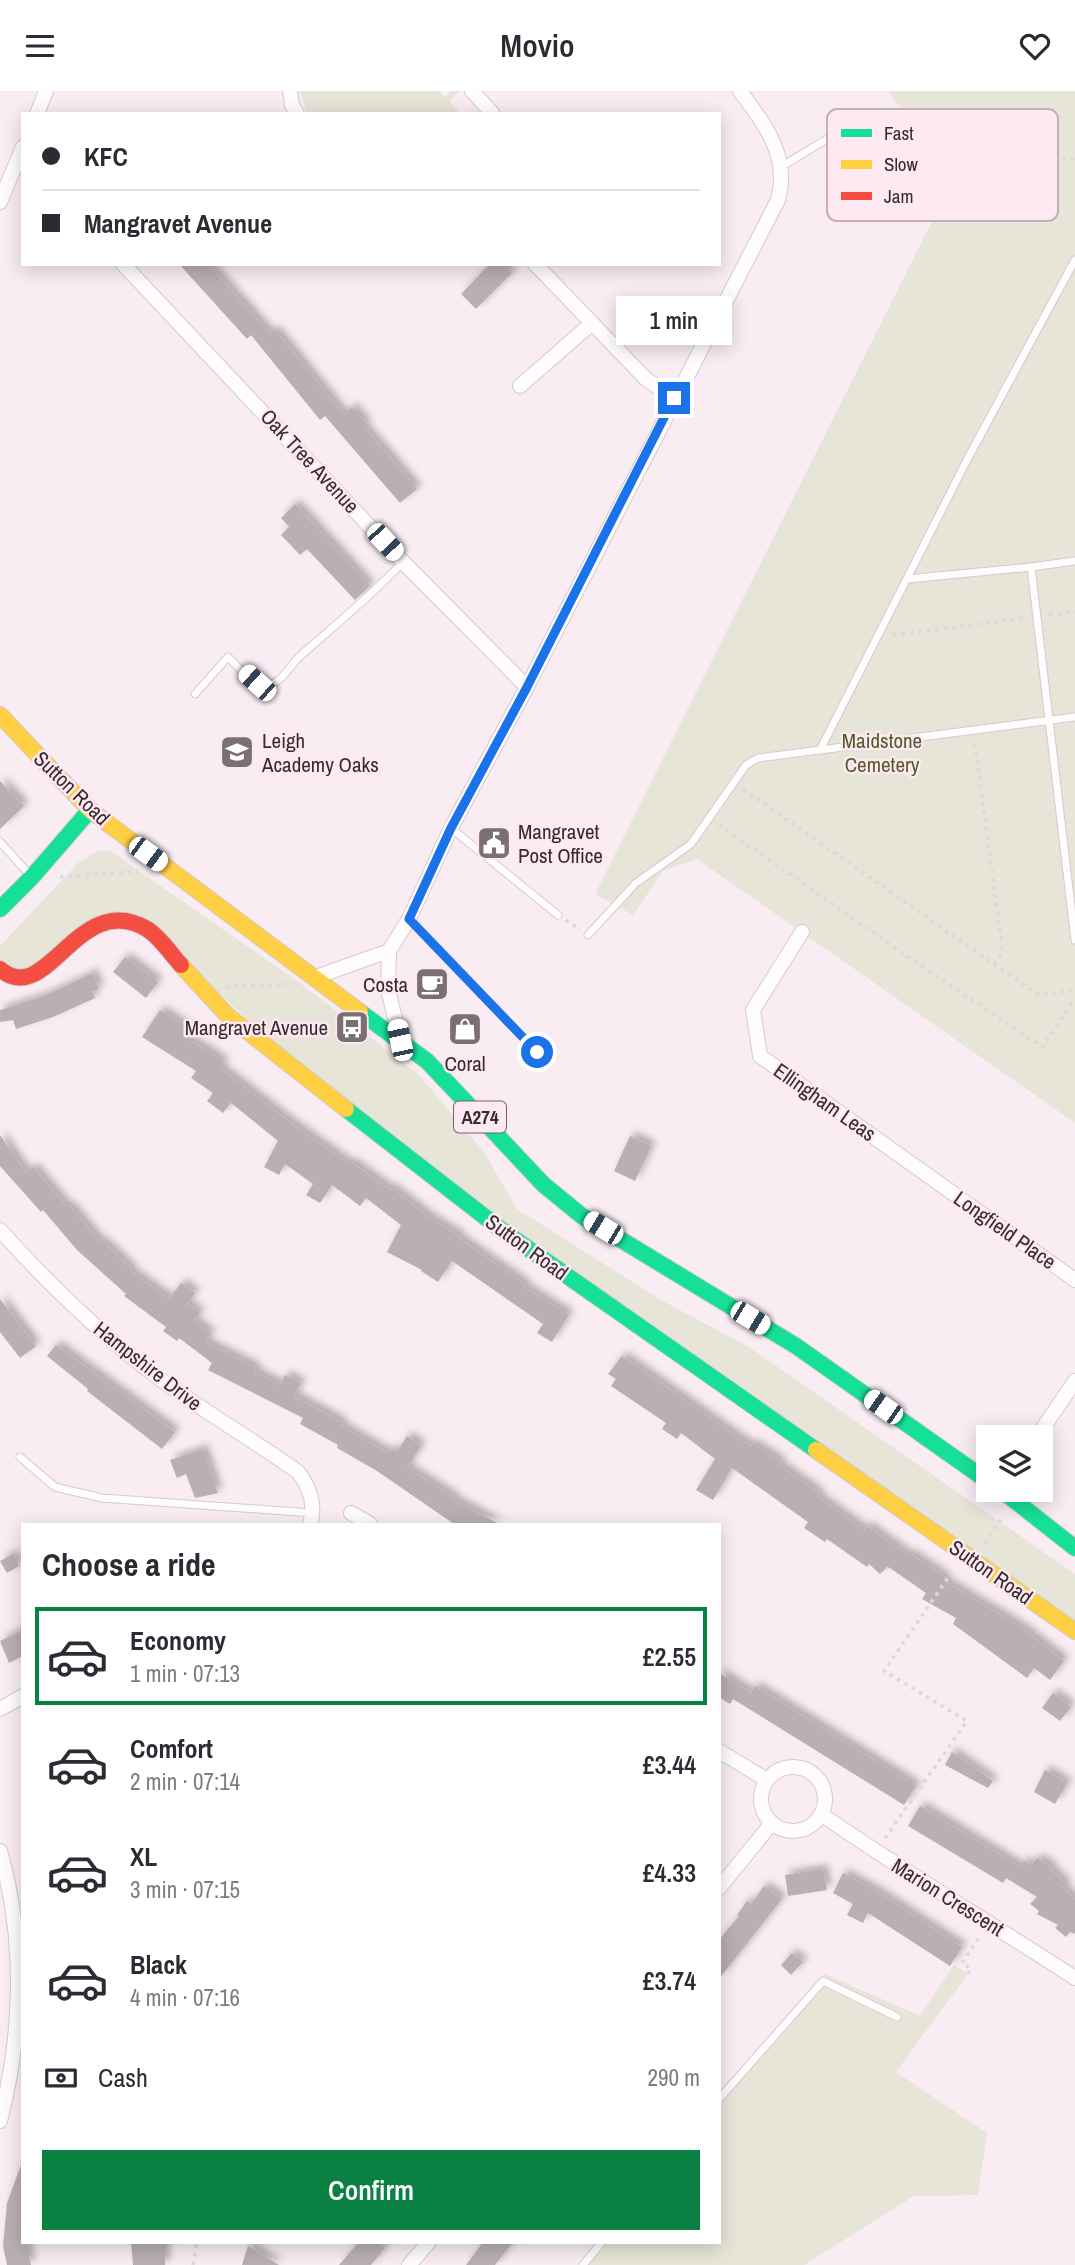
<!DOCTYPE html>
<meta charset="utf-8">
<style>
body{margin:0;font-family:"Archivo Narrow",sans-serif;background:#f7f7f7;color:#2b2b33;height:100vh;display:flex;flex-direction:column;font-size:26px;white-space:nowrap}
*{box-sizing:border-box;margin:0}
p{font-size:23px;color:#7c7c81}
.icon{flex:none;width:38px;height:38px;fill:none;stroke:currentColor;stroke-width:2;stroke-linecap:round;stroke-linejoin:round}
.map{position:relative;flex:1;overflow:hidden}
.side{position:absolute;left:21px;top:1432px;width:700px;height:721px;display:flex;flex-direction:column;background:#fff;border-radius:0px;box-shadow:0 4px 18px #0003}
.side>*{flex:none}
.hud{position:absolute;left:21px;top:21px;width:700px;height:154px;border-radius:0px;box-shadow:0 4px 18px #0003;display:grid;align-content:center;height:154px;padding:0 21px;background:#fff}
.buttons{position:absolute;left:976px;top:1334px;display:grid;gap:14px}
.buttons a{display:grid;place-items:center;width:77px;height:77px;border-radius:0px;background:#fff;box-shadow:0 4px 18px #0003;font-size:35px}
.end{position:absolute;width:32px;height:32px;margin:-16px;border:9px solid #1a73e8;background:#fff;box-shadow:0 0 0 4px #fff}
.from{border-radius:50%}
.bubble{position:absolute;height:49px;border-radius:0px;background:#fff;box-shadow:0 4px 18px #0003;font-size:23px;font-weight:600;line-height:49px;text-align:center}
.car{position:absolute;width:21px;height:42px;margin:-21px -10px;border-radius:9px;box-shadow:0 0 5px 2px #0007;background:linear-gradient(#fff 24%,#345 0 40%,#fff 0 76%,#345 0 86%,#fff 0)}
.hud b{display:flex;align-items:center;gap:24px;height:66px;font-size:26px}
.hud b+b{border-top:2px solid #e1e1e2}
.hud i{width:18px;height:18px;background:#2b2b33}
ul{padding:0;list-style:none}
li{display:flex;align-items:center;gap:21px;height:98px;margin:0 14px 10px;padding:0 7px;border:4px solid transparent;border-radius:0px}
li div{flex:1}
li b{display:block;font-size:26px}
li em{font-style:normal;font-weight:600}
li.active{border-color:#0b8043}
li>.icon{width:63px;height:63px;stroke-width:1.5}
h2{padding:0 21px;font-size:32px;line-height:84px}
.pay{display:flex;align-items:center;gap:18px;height:77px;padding:0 21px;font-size:26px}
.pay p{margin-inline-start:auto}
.cta{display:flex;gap:14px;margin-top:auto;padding:14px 21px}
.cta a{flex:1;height:80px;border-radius:0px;background:#0b8043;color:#fff;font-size:28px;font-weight:600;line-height:80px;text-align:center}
header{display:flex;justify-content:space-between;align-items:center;height:91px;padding:0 21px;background:#fff;font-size:32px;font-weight:600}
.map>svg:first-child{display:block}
.green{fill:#e6e5d8}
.building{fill:#b9afb4;filter:url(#shadow)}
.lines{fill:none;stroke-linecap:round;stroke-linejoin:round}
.lane-casing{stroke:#d4cacf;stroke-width:9}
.street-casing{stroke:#d4cacf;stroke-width:16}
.fast-casing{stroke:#d4cacf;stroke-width:18}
.slow-casing{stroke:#d4cacf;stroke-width:18}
.jam-casing{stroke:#d4cacf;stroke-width:18}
.path{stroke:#dcd9da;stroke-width:3.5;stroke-dasharray:3.5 5;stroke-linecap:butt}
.lane{stroke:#fefcfd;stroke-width:7}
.street{stroke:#fefcfd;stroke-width:14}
.fast{stroke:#16e098;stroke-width:16}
.slow{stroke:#ffcf43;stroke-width:16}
.jam{stroke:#f24e42;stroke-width:16}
.route{stroke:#1a73e8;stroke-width:9}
.labels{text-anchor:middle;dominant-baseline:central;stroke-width:5;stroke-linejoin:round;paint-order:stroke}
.shield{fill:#fee8f2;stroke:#71646a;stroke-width:2}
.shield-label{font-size:19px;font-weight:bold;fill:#352c30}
.street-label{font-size:21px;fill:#352c30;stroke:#fee8f2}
.poi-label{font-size:21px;fill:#352c30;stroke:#fee8f2;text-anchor:start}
.park-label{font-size:21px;fill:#545d28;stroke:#fee8f2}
.key{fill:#fee8f2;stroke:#c2b0b8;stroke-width:2}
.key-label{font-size:19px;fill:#352c30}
</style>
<header><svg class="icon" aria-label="menu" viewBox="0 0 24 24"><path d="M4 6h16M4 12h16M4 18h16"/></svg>Movio<svg class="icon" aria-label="heart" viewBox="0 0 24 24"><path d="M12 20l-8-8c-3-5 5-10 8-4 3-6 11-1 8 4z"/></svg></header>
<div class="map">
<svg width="1075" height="2174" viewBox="0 0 1075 2174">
<defs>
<filter id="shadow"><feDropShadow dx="5" dy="-5" stdDeviation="3.5" flood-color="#0004"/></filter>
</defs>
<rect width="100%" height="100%" fill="#f9edf3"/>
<g class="green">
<path d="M300 0H439L445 6 451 0H459L449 10 461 23H307Z"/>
<path d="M888 0H1075V1032L697 768 663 780 633 824 595 803 953 88Z"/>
<path d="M109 759 300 892 419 984 484 1061 517 1118 661 1209 749 1256 1075 1483V1532L501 1132 261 942 138 824 23 882 0 869V855L78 772 97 760Z"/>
<path d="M954 1874 968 1883 896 1981 987 2042 978 2104 914 2105 804 2174H579L598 2151H719V2008L825 1883 920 1925Z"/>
</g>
<g class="building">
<path d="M179 173H208L270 243 275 239 344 324 352 316 366 332 363 335 417 398 400 412 325 325 320 329 251 244 247 248Z"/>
<path d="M490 173H503L512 182 476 218 461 203Z"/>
<path d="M295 413 370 495 355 509 307 458 300 464 281 444 289 436 281 427Z"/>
<path d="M0 690 24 715 0 738Z"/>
<path d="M125 866 158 891 146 907 113 881Z"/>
<path d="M93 882 99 898 92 901 95 907 53 926 16 938 13 929 0 931V919L44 905Z"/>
<path d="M160 919 189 938 184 945 224 971 220 977 295 1035 349 1073 351 1071 390 1099 392 1097 430 1127 461 1146 460 1148 526 1194 524 1196 569 1224 552 1251 537 1242 543 1233 452 1170 438 1191 421 1180 422 1179 387 1161 401 1134 366 1107 360 1115 332 1094 320 1112 306 1104 313 1093 285 1073 279 1084 264 1076 278 1050 231 1012 223 1022 207 1010 213 1002 191 987 196 980 142 946Z"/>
<path d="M0 1044 26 1082 33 1076 67 1116 69 1114 101 1152 103 1151 132 1178 130 1180 169 1208 181 1192 195 1202 187 1213 200 1222 194 1230 211 1243 205 1251 256 1277 255 1281 280 1294 285 1284 301 1292 294 1305 343 1332 341 1335 389 1363 392 1358 397 1361 407 1345 421 1355 407 1377 455 1407 454 1409 499 1433H454L377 1380 337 1357 338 1354 300 1333 303 1327 208 1279 212 1272 179 1247 177 1250 163 1240 166 1236 124 1205 126 1203 77 1159 43 1119 41 1121 0 1075Z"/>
<path d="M630 1045 651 1055 635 1090 614 1080Z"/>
<path d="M0 1208 36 1255 20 1267 0 1241Z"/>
<path d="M56 1254 175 1341 162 1358 87 1300 88 1298 47 1265Z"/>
<path d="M622 1265 750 1355 752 1352 781 1371 779 1374 820 1403 818 1406 864 1439 867 1435 909 1465 911 1463 946 1487 944 1490 1022 1537 1064 1570 1050 1589 1034 1577 1027 1587 953 1533 956 1527 922 1508 926 1502 890 1477 887 1476 880 1483 869 1473 867 1476 827 1448 825 1451 804 1437 808 1431 732 1377 713 1409 696 1399 715 1368 681 1342 677 1348 662 1338 666 1332 611 1295 616 1288 608 1283Z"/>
<path d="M203 1358 218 1402 195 1407 186 1383 177 1387 170 1369Z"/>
<path d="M13 1463 19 1475 7 1482 0 1470Z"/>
<path d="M23 1539V1565L9 1572 0 1550Z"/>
<path d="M719 1582 751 1602 755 1595 916 1695 904 1714 733 1608 730 1613 719 1606Z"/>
<path d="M1053 1602 1071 1616 1060 1630 1042 1617Z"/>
<path d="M952 1661 993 1690 988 1697 945 1674Z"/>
<path d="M1045 1679 1067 1692 1055 1713 1034 1701Z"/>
<path d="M920 1715 1020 1776 1024 1770 1031 1774 1037 1767 1052 1776 1051 1779 1066 1793 1063 1797 1075 1808V1843L1070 1841 1066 1846 1055 1837 1058 1834 1037 1823 1039 1820 1030 1813 1037 1806 1006 1787 1003 1792 908 1735Z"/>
<path d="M823 1778 827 1799 788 1805 785 1784Z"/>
<path d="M843 1782 879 1802 962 1856 950 1875 868 1822 863 1832 847 1824 853 1813 833 1802Z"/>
<path d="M764 1795 782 1808 719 1888V1849L739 1825 737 1824 747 1810 751 1813Z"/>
<path d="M792 1862 803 1871 791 1884 781 1874Z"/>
<path d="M21 2074 23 2151H26L31 2174H7L3 2155 7 2112Z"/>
<path d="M131 2151 165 2153V2174H133Z"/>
<path d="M359 2151H377L385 2157 371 2174H339Z"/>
<path d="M483 2151H513L495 2174H466Z"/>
<path d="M248 2155 279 2174H242Z"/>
</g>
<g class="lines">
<g class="lane-casing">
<g id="lane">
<path d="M782 75C809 60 839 37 869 32 885 30 895 40 910 43 939 47 973 43 1002 42"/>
<path d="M1075 470 1031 476 1075 849"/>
<path d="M907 488 1031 476"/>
<path d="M195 603 228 566C238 575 253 596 267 594 281 593 290 575 299 566 334 535 370 506 403 471"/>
<path d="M820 659 968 367 1075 169"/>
<path d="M452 738 558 824"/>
<path d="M0 751 29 783"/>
<path d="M410 828 537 961"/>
<path d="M588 844 636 792 691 753 746 674 758 667 1075 626"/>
<path d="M20 1366 55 1396 102 1407 312 1422"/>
<path d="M719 2008 823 1890 897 1926"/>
<path d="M583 2174 602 2151"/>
</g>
</g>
<g class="street-casing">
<g id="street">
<path d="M290 0 292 14 297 23"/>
<path d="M472 0 493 23"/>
<path d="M37 23 46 0"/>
<path d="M0 111 23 56"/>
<path d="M123 173 403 471 527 596"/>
<path d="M535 173 646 288 674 307"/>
<path d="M520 295 591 233"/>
<path d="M802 841 753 919 760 965 1075 1189"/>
<path d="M389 860 388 898 400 949"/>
<path d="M313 887 389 860 409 828 451 737 527 596 778 109C790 65 765 34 740 0"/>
<path d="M0 1139C45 1189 94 1237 148 1279 196 1316 249 1346 298 1381 310 1396 316 1415 310 1433"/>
<path d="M1037 1346 1075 1290"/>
<path d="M351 1422 370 1433"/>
<path d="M0 1618 23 1605"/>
<path d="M719 1660 767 1689"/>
<circle cx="793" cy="1708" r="32"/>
<path d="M821 1723C904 1781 991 1832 1075 1887"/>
<path d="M0 1760C25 1848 23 1941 0 2030"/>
<path d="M719 1797 772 1732"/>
<path d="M409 2174 429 2151"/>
</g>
</g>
<g class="fast-casing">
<g id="fast">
<path d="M0 818 32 786 90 719"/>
<path d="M360 921 427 970 544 1094 582 1125 796 1255 989 1391"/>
<path d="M346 1018 503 1140 816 1359"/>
<path d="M1000 1398 1075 1457"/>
</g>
</g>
<g class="slow-casing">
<g id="slow">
<path d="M0 624 90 719 360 921"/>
<path d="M181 874 228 925 346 1018"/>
<path d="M816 1359 1075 1540"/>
</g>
</g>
<g class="jam-casing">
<path id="jam" d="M0 878C47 919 78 797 147 838 160 846 171 863 181 874"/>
</g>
<g class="path">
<path d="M940 20 941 35"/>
<path d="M1003 52V69L1075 68"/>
<path d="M1049 524 1075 521"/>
<path d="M893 544 1024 527"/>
<path d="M975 652 1001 848V863L994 873"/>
<path d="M743 698 1037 903 1075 900"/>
<path d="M719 734 904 863 1042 956 1075 908"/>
<path d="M60 786 138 780"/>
<path d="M566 829 580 839"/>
<path d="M226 896 289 893"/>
<path d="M985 1453 1003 1424"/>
<path d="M885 1747 967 1630 884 1580 954 1478"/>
<path d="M968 1883 971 1878 962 1872 981 1844"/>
<path d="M193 2174 197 2151"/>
</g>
<use href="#lane" class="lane"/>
<use href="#street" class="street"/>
<use href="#fast" class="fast"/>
<use href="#slow" class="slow"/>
<use href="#jam" class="jam"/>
</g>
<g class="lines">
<path class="route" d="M537 961 409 828 451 737 527 596 674 307"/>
</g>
<defs>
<g id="school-square" transform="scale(1.75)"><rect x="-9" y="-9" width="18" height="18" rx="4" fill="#7a7074" stroke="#fee8f2"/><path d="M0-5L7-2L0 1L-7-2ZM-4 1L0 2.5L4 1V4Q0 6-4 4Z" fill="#fff"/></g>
<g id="civic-square" transform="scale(1.75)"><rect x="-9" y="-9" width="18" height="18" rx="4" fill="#7a7074" stroke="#fee8f2"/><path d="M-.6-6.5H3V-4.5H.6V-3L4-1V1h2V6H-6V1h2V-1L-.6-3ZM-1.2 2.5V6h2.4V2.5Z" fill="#fff"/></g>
<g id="cafe-square" transform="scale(1.75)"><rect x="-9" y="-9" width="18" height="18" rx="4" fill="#7a7074" stroke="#fee8f2"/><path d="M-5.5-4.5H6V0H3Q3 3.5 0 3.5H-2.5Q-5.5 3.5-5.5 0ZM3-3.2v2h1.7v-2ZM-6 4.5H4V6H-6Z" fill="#fff"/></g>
<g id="bus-square" transform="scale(1.75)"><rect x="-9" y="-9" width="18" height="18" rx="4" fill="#7a7074" stroke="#fee8f2"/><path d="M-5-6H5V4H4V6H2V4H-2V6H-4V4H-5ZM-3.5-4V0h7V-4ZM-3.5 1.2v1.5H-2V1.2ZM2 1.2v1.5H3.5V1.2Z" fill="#fff"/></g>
<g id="shop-square" transform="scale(1.75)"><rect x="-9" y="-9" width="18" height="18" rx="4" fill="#7a7074" stroke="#fee8f2"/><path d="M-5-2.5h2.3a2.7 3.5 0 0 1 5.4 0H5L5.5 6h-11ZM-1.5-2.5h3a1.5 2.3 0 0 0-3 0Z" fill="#fff"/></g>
</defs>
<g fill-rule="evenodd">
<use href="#school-square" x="237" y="661"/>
<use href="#civic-square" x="494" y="752"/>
<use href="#cafe-square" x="432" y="893"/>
<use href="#bus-square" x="352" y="936"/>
<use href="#shop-square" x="465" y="938"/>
</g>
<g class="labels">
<rect class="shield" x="454" y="1010.5" width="52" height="31" rx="5"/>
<g class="shield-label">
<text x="480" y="1026">A274</text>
</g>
<g class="street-label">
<text transform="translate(310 370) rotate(47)">Oak Tree Avenue</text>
<text transform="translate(72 697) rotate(44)">Sutton Road</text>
<text transform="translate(825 1011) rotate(35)">Ellingham Leas</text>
<text transform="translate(1005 1139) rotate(35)">Longfield Place</text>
<text transform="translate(527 1156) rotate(36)">Sutton Road</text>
<text transform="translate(148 1275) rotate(38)">Hampshire Drive</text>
<text transform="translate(991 1481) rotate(35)">Sutton Road</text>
<text transform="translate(948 1806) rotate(32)">Marion Crescent</text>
</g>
<g class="poi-label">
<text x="262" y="649">Leigh<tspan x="262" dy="24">Academy Oaks</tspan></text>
<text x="518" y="740">Mangravet<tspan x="518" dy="24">Post Office</tspan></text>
<text x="408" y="893" text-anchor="end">Costa</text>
<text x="328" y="936" text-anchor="end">Mangravet Avenue</text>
<text x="465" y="972" text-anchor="middle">Coral</text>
</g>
<g class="park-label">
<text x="882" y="649">Maidstone<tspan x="882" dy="24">Cemetery</tspan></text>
</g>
</g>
<rect x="827" y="18" width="231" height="112" rx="10" class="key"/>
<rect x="841" y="38" width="31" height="8" fill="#16e098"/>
<rect x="841" y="69" width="31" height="9" fill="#ffcf43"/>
<rect x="841" y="101" width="31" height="8" fill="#f24e42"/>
<g class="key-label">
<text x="884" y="49">Fast</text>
<text x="884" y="80">Slow</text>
<text x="884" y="112">Jam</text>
</g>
</svg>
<div class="buttons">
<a><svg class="icon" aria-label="layers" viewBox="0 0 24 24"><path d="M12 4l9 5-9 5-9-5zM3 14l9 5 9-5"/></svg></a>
</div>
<i class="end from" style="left:537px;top:961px"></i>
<i class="end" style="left:674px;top:307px"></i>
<div class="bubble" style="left:616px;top:205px;width:116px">1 min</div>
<i class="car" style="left:385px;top:451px;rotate:137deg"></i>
<i class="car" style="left:257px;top:592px;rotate:312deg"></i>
<i class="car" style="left:148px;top:763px;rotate:126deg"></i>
<i class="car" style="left:400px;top:949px;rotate:348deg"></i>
<i class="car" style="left:603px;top:1137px;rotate:301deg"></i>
<i class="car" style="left:750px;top:1227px;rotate:121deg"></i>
<i class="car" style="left:883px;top:1316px;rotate:305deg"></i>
<div class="hud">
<b><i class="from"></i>KFC</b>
<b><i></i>Mangravet Avenue</b>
</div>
<section class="side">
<h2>Choose a ride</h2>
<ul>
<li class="active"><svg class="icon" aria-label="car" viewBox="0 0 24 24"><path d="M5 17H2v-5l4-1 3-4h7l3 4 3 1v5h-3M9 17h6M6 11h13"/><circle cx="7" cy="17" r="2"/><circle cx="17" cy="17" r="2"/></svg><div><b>Economy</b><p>1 min · 07:13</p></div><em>£2.55</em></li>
<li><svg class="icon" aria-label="car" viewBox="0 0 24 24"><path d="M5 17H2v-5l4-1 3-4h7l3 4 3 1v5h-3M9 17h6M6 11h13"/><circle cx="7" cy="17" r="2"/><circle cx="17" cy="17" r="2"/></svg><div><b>Comfort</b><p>2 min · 07:14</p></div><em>£3.44</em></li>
<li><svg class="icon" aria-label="car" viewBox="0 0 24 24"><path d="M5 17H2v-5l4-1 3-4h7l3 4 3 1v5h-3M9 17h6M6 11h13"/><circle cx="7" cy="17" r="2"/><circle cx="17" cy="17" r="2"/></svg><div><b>XL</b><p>3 min · 07:15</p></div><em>£4.33</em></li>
<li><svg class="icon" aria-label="car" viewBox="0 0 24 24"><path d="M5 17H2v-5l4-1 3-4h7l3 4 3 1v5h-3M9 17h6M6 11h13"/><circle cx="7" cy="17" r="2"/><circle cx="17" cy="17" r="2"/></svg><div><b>Black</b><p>4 min · 07:16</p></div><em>£3.74</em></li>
</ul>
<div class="pay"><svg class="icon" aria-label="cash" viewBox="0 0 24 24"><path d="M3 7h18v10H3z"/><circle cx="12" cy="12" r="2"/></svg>Cash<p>290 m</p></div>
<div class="cta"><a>Confirm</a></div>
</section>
</div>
